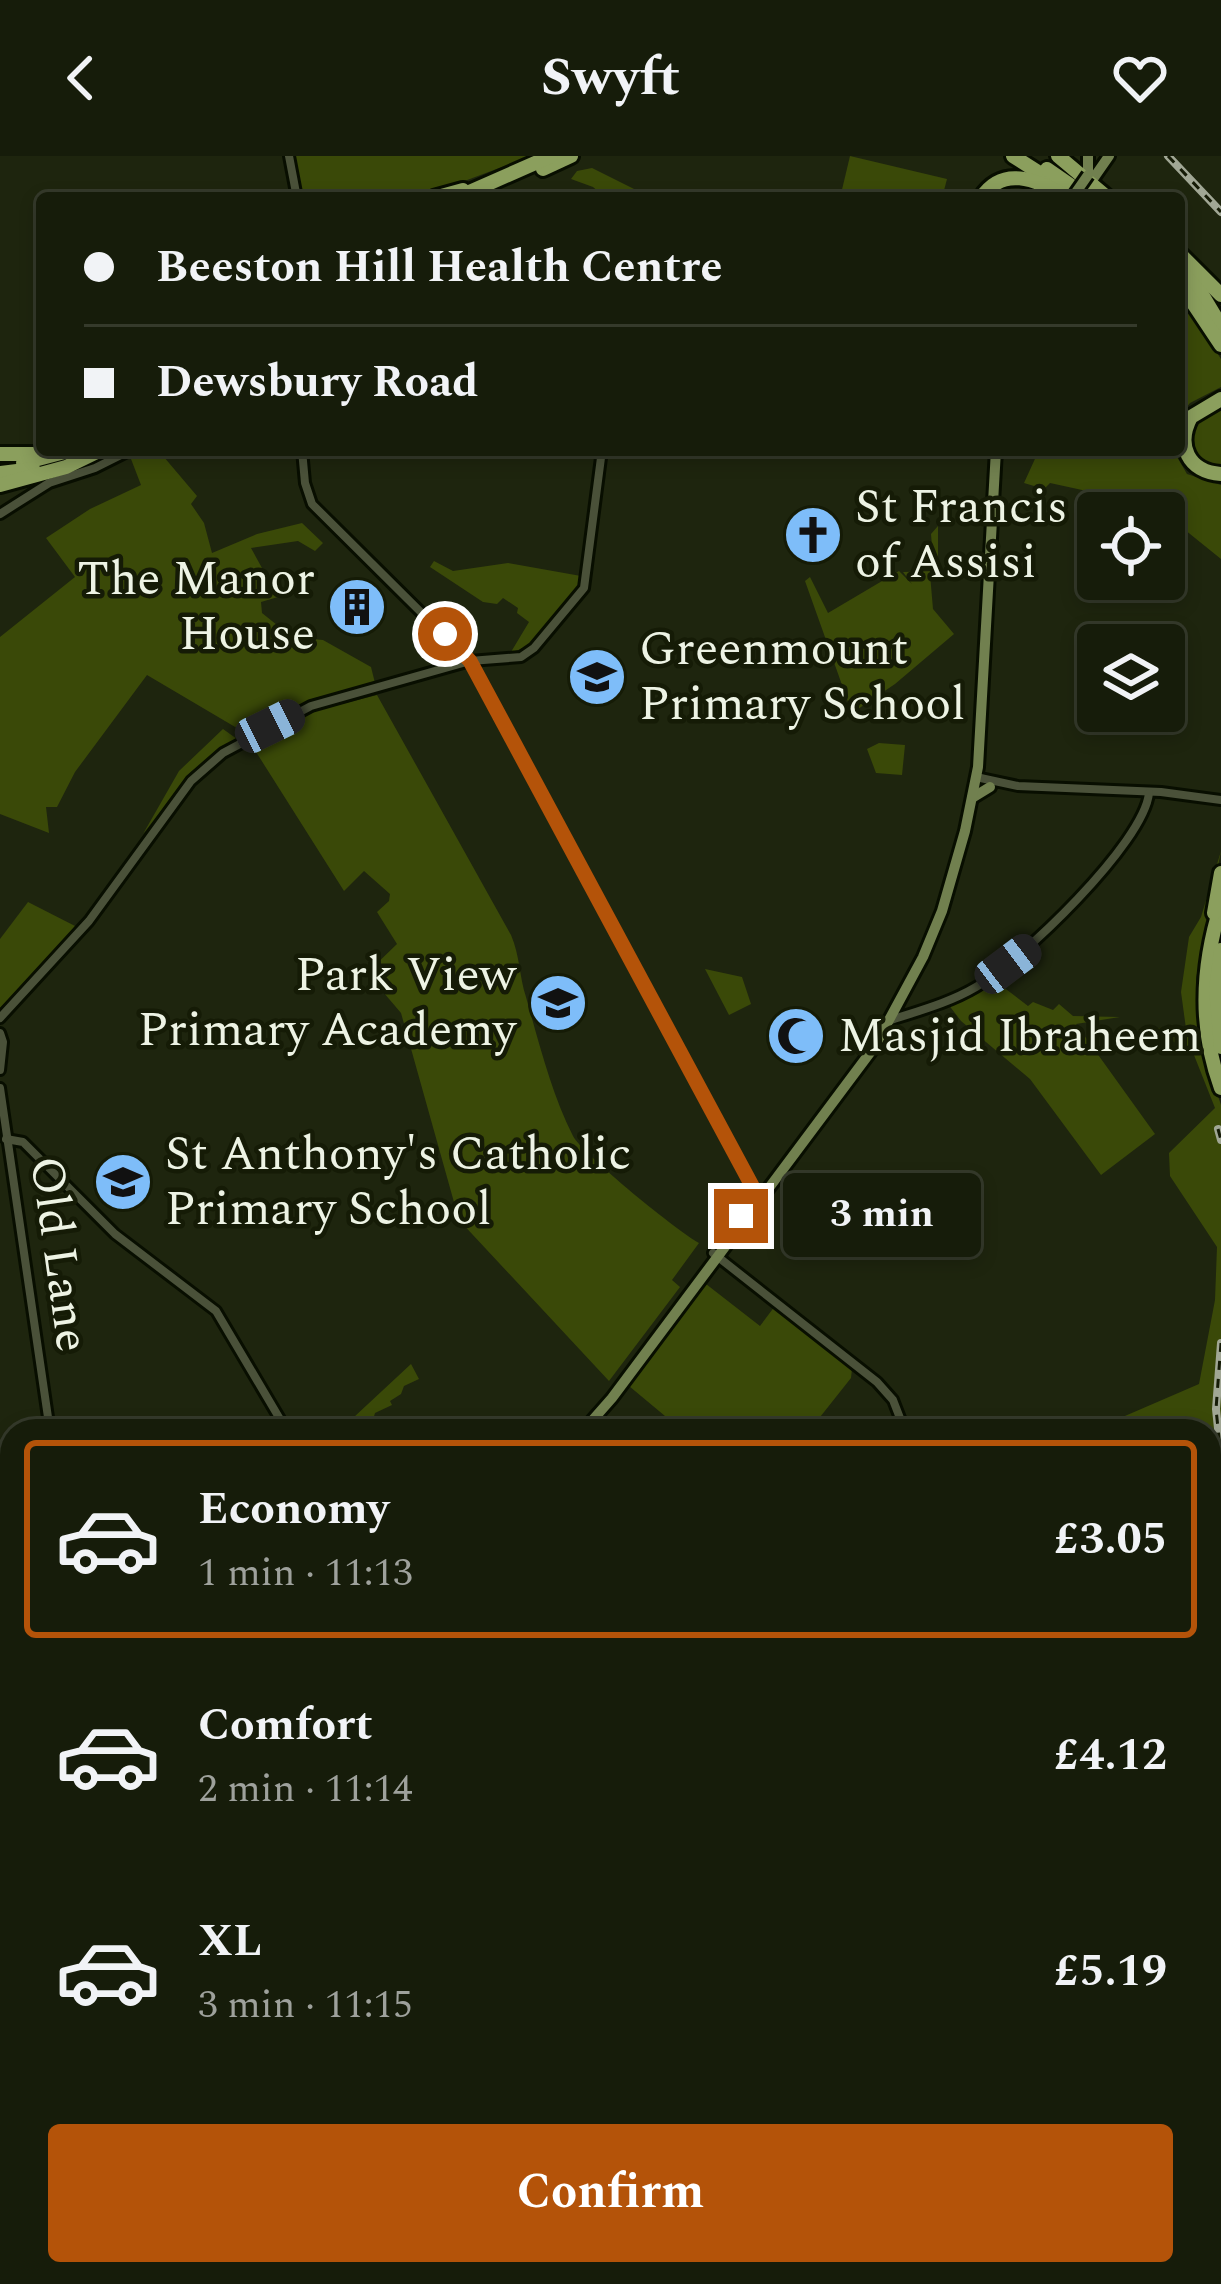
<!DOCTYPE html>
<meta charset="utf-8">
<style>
body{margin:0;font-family:Spectral,serif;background:#1f2513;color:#f1f3f6;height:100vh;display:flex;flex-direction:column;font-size:45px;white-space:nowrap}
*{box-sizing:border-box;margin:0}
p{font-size:39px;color:#9ea19c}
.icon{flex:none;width:66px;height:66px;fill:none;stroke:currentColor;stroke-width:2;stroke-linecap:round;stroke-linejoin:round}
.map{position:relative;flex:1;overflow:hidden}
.panel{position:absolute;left:0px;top:1263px;width:1221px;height:867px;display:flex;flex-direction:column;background:#161c0a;border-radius:36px 36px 0 0;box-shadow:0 6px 18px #0003,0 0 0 3px #353a2b}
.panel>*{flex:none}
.top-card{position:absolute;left:36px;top:36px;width:1149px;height:264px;border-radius:12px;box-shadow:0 6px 18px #0003,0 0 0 3px #353a2b;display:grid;align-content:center;height:264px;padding:0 48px;background:#161c0a}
.buttons{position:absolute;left:1077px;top:336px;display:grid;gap:24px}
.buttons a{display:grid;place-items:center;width:108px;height:108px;border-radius:12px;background:#161c0a;box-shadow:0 6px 18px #0003,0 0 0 3px #353a2b;font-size:60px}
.end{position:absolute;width:54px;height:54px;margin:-27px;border:15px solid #b45309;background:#fff;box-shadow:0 0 0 6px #fff}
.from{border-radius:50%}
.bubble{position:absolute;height:84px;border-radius:12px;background:#161c0a;box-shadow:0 6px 18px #0003,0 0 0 3px #353a2b;font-size:39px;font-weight:700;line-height:84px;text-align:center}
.car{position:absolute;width:36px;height:72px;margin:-36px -18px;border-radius:15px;box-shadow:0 0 9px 3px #0007;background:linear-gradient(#222 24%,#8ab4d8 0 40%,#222 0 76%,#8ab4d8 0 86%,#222 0)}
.top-card b{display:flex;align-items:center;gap:42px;height:114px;font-size:45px}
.top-card b+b{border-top:3px solid #353a2b}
.top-card i{width:30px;height:30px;background:#f1f3f6}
ul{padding:21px 0 0;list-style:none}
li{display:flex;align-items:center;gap:36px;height:198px;margin:0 24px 18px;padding:0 24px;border:6px solid transparent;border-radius:12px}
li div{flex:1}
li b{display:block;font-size:45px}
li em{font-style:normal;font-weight:700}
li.selected{border-color:#b45309}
li>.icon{width:108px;height:108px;stroke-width:1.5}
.action{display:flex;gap:24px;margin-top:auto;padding:24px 48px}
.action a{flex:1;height:138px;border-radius:12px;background:#b45309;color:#fff;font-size:48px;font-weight:700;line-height:138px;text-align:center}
header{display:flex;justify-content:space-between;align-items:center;height:156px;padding:0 48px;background:#161c0a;font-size:54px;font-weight:700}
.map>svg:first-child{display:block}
.green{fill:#3a4908}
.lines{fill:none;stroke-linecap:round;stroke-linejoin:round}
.stream{stroke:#647b22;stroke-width:3}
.minor-casing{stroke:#080e00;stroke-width:14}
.major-casing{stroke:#080e00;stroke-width:16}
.highway-casing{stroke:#080e00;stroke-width:20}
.minor{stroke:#4a5139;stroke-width:8}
.major{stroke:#71804f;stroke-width:10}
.highway{stroke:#8b9f5d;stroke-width:14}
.rail-casing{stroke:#a1a795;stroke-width:8}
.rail{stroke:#151b06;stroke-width:3;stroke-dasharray:9;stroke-linecap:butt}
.major-bridge-casing{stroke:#080e00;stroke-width:16;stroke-linecap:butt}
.major-bridge{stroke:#71804f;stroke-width:10}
.route{stroke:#b45309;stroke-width:15}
.labels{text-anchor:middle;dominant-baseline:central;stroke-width:9;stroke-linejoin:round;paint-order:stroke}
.poi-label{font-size:48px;fill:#edf3e4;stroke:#151b06;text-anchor:start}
.street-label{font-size:48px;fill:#edf3e4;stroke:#151b06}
</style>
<header><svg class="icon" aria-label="back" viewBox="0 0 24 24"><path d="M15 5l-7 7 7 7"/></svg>Swyft<svg class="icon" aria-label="heart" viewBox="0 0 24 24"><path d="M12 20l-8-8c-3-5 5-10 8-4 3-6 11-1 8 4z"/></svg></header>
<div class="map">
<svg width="1221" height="2128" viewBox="0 0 1221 2128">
<rect width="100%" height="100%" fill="#1e250e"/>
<g class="green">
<path d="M294 0H531L419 42H301Z"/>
<path d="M850 0 947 23 942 42H840Z"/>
<path d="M592 12 636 34 642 42H606L593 31 571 23 577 15Z"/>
<path d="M1179 137 1221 203V231L1190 247 1179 261V173L1183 174 1180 164 1185 160 1179 150Z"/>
<path d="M1221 246V315L1192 302C1188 265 1190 265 1221 246Z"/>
<path d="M141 294H158L197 340 191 348 204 367 212 397 257 378 302 367 323 387 315 395 298 385 251 392 278 441 261 446 262 457 292 481 323 484 371 511 375 527 312 543 247 578 147 519 75 616 57 651H46L49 677 0 658V481L75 421 46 382 90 353 141 329 131 303Z"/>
<path d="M1039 294H1173L1187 318 1221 329V403L1164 357 1128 344 1050 327 1044 333 1024 327Z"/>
<path d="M938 370V416L930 418 933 453 954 478 895 528 852 557 805 425 810 421 828 457 899 415 912 428 903 416 934 415 931 378Z"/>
<path d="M434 405 453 415 508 407 581 420C577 442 535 494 511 496L529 466 517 457 518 452 503 442 497 448 483 446 430 411Z"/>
<path d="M377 539 511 779C520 800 519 819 526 841 539 887 552 939 573 980 583 999 680 1077 699 1087L672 1124 680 1131 609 1225 459 1064 401 857 367 817 397 788 377 756 389 745 390 738 364 715 344 735 251 588 318 554Z"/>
<path d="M223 573 237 583 191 616 143 678 179 615Z"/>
<path d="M879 587 905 589 902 619 876 617 867 593Z"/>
<path d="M1221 695 1196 823 1202 892 1221 949V1418L1209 1416V1275H1114L1111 1266 1199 1228 1215 1144 1217 1091 1170 1020 1169 997 1215 952 1190 889 1181 891 1156 873 1167 870 1183 884 1187 880 1181 836 1189 781 1201 761Z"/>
<path d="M28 746 77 771 0 852V783Z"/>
<path d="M705 813 742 821 751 848 729 859Z"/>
<path d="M994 824 1028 850 1033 846 1053 854 1059 848 1073 860 1120 861 1076 868 1155 978 1101 1019 1030 923 961 865 948 848Z"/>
<path d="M706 1128 760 1170 775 1150 852 1213 851 1222 809 1275H683L629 1230Z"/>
<path d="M411 1208 419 1223 404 1230 401 1238 390 1245 392 1249 375 1257 372 1267 339 1275Z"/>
<path d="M1221 1634V1862L1209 1848V1646Z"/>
<path d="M1209 1854 1221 1870V2128H159L158 2118H1209Z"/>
<path d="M12 1883V2074L0 2047V1891Z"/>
<path d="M32 2118H147L149 2128H25L33 2123Z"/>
</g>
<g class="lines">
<g class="stream">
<path d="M0 1936 12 1928"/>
<path d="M1209 2030 1221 2026"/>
<path d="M482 2128H483"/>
<path d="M1051 2128 1071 2118"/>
</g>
<g class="minor-casing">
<g id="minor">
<path d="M289 0 297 42"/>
<path d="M302 294 305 327 312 348 470 505 759 1043"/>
<path d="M0 358 49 327 95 312 131 294"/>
<path d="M976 621 1018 630 1161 636 1221 644"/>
<path d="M0 862 89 765 191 625 223 597 311 550 470 505 521 501 534 492 584 432 602 294"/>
<path d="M888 865C918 855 949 847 976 831 1021 805 1144 687 1149 637"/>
<path d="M0 877 3 886 0 914"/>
<path d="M0 932 50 1275"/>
<path d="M6 983 23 986 115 1078 216 1155 287 1275"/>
<path d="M713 1097 877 1226 893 1244 905 1275"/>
<path d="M1209 1421 1213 1428 1209 1434"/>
<path d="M154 2118 155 2128"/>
</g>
</g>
<g class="major-casing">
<g id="major">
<path d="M1088 19V0"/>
<path d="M1093 23 1109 0"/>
<path d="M972 642 990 631"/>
<path d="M583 1275 612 1242 875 890 923 801 942 755 965 675 978 611 996 294"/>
<path d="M0 1710 12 1700"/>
</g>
</g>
<g class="highway-casing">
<g id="highway">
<path d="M1013 0 1052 25"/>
<path d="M1058 0 1108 42"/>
<path d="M543 13 571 0"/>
<path d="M1047 13 1089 42"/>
<path d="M434 42 463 34"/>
<path d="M456 42 551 0"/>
<path d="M981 42C1005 6 1040 27 1071 42"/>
<path d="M1179 97 1221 139"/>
<path d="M1179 113 1203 140 1221 170"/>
<path d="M1179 126 1221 189"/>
<path d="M1221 243 1191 261C1176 289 1188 316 1221 318"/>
<path d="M0 298H37"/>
<path d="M23 307 72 294"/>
<path d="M0 317 33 313"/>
<path d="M0 329 66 311 101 294"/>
<path d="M1221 749C1202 809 1199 872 1221 932"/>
<path d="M1214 757 1221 717"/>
<path d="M1221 794 1216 833 1221 891"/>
</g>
</g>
<use href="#minor" class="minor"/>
<use href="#major" class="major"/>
<use href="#highway" class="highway"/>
<g class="rail-casing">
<g id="rail">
<path d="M1168 0 1221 56"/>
<path d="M1218 973 1221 984"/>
<path d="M1221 1187 1216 1253 1221 1301"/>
</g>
</g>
<use href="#rail" class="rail"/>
<g class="major-bridge-casing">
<path id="major-bridge" d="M1072 42 1088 19"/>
</g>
<use href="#major-bridge" class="major-bridge"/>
</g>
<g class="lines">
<path class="route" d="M445 478 470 505 757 1039 760 1045 735 1077 730 1074 741 1060"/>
</g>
<defs>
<g id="church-disc" transform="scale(3)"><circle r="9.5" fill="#7ebdf9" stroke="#151b06"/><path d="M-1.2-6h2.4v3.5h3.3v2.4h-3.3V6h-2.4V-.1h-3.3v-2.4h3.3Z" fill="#111"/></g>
<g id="building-disc" transform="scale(3)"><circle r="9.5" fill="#7ebdf9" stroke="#151b06"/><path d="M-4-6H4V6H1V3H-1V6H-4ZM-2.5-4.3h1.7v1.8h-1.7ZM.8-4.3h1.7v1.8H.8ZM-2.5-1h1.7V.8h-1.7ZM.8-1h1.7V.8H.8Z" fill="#111"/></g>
<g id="school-disc" transform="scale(3)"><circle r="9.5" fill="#7ebdf9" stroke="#151b06"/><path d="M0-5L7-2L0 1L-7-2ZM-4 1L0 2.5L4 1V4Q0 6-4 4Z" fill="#111"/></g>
<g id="mosque-disc" transform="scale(3)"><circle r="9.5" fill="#7ebdf9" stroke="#151b06"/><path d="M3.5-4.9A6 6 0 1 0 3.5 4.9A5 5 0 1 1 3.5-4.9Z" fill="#111"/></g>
</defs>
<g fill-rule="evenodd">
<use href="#church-disc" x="813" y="379"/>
<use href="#building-disc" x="357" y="451"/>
<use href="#school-disc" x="597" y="521"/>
<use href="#school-disc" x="558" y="847"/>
<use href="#mosque-disc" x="796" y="880"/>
<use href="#school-disc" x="123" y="1026"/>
</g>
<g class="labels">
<g class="poi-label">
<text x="855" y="351">St Francis<tspan x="855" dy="55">of Assisi</tspan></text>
<text x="315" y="423" text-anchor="end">The Manor<tspan x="315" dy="55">House</tspan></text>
<text x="639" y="493">Greenmount<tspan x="639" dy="55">Primary School</tspan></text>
<text x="516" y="819" text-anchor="end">Park View<tspan x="516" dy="55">Primary Academy</tspan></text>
<text x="838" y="880">Masjid Ibraheem</text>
<text x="165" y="998">St Anthony's Catholic<tspan x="165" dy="55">Primary School</tspan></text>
</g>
<g class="street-label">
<text transform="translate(59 1098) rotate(82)">Old Lane</text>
</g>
</g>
</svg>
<div class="buttons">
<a><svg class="icon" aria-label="locate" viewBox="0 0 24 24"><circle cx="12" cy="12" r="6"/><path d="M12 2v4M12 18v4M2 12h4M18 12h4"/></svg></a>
<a><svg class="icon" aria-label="layers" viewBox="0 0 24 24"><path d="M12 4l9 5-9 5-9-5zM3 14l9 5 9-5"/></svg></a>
</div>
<i class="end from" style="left:445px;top:478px"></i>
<i class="end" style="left:741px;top:1060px"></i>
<div class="bubble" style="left:783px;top:1017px;width:198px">3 min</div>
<i class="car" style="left:270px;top:570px;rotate:64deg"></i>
<i class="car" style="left:1008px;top:808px;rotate:53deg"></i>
<div class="top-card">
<b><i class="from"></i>Beeston Hill Health Centre</b>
<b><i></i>Dewsbury Road</b>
</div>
<section class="panel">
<ul>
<li class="selected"><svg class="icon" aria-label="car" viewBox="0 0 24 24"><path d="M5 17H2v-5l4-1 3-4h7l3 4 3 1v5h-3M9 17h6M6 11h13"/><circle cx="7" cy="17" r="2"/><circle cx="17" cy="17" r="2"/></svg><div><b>Economy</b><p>1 min · 11:13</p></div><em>£3.05</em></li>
<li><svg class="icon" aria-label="car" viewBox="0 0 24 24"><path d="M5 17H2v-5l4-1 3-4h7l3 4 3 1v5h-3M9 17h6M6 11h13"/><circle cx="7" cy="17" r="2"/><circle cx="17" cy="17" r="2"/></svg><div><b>Comfort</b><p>2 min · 11:14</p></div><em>£4.12</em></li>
<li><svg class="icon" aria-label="car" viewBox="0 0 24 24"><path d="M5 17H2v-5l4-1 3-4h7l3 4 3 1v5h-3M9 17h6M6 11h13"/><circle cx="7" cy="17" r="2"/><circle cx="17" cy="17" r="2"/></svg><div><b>XL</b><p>3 min · 11:15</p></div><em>£5.19</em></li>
</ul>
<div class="action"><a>Confirm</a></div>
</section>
</div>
